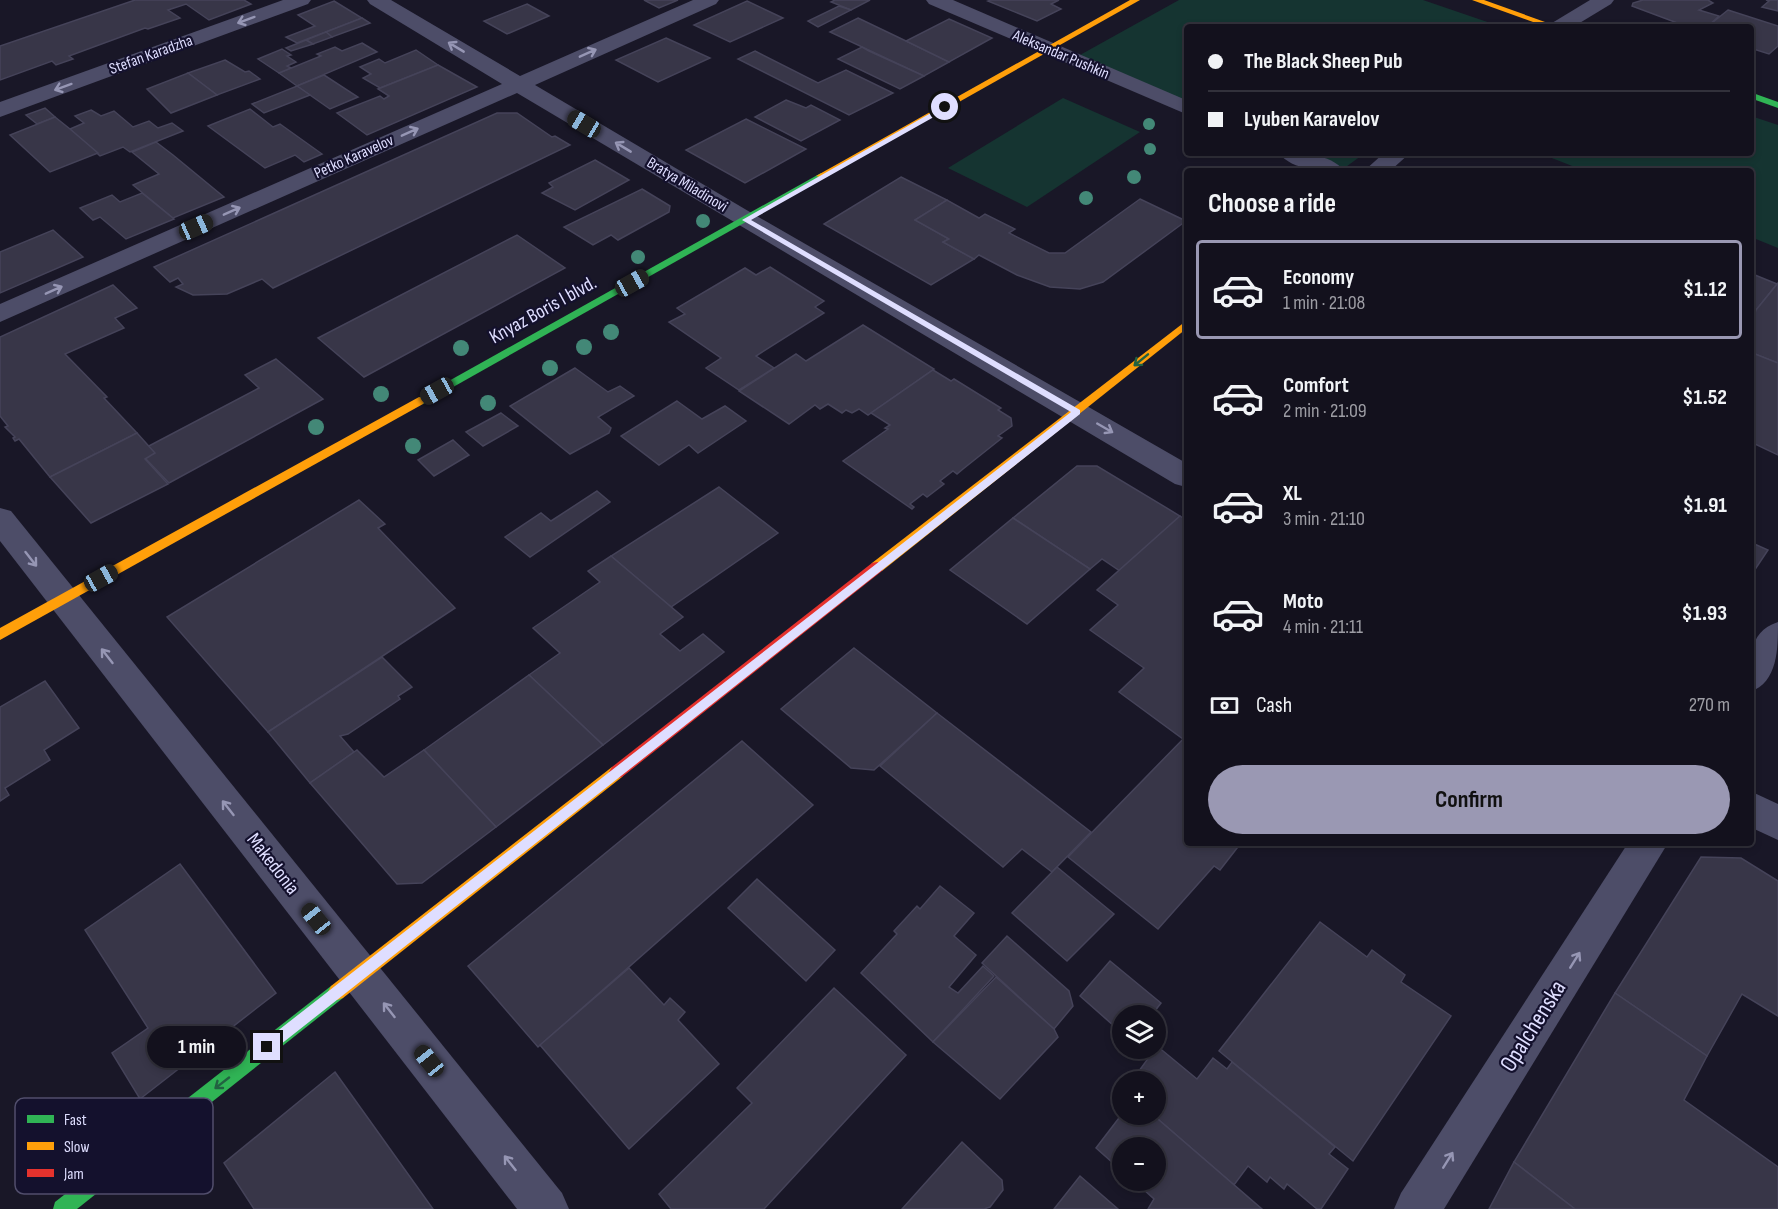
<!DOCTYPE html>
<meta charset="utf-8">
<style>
body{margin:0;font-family:"Sofia Sans Condensed",sans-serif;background:#1c1a26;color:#f1f3f6;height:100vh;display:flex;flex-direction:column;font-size:22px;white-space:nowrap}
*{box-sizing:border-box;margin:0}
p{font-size:20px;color:#9d9da4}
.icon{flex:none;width:33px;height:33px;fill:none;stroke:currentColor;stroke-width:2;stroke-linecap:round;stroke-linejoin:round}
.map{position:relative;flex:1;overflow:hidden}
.details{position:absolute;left:1184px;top:168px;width:570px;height:678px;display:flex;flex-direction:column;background:#13111d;border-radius:6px;box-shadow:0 3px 9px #0003,0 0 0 2px #32313b}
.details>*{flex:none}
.guide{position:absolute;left:1184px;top:24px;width:570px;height:132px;border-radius:6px;box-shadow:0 3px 9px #0003,0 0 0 2px #32313b;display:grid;align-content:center;height:132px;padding:0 24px;background:#13111d}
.buttons{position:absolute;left:1112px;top:1005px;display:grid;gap:12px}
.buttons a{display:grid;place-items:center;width:54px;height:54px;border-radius:50%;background:#13111d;box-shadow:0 3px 9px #0003,0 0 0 2px #32313b;font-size:30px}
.end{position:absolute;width:27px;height:27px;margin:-14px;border:8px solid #dfdeff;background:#111;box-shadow:0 0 0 3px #111}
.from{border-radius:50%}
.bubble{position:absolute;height:42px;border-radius:21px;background:#13111d;box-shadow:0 3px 9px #0003,0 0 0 2px #32313b;font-size:20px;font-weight:700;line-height:42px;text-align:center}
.car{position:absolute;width:18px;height:36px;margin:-18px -9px;border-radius:8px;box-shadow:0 0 4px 2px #0007;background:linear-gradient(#222 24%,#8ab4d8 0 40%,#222 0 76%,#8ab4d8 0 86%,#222 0)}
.guide b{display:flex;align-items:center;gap:21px;height:57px;font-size:22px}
.guide b+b{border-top:2px solid #32313b}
.guide i{width:15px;height:15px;background:#f1f3f6}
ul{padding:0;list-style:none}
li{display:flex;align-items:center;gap:18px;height:99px;margin:0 12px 9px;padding:0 12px;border:3px solid transparent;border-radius:6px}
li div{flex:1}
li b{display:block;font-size:22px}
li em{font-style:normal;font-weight:700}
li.on{border-color:#9a98b3}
li>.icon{width:54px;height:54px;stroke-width:1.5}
h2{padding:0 24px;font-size:27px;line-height:72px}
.pay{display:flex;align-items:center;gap:15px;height:66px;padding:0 24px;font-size:22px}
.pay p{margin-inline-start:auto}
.cta{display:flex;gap:12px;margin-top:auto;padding:12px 24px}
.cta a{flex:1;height:69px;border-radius:36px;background:#9a98b3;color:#111;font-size:24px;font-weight:700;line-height:69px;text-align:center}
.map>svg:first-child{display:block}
.green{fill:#153431}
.building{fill:#383648;stroke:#454359;stroke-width:1.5}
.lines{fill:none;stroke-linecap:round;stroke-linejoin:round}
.street{fill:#4d4d68;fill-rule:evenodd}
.fast{fill:#30b455;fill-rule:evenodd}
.slow{fill:#ff9f0a;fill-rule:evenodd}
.jam{fill:#e5322d;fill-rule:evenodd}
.tree{fill:#438877}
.oneway{stroke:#9696b4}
.oneway2{stroke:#226241}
.route{fill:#dfdeff}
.labels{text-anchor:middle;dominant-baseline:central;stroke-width:4.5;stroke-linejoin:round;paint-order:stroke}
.far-street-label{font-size:16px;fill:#dfdeff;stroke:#14112d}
.street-label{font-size:20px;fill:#dfdeff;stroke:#14112d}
.near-street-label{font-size:24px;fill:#dfdeff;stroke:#14112d}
.key{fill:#14112d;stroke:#514e6c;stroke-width:1.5}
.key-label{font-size:16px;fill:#dfdeff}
</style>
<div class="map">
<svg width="1778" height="1209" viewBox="0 0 1778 1209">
<rect width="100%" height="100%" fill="#191727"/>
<g class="green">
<path d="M1179 0H1423L1502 27H1186V102L1080 55Z"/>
<path d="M1063 98 1140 132 1027 207 948 168Z"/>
<path d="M1751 116 1778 125V248L1751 237 1750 171H1585L1539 153H1750Z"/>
<path d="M1305 153H1365L1343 169Z"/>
</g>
<g class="building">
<path d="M135 0H244L251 4 209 20 186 4 168 10 180 18 148 29 145 28 69 56 73 59 56 65 52 61 0 80V46Z"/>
<path d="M644 0H678L659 8Z"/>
<path d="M835 0H870L851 10 831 2Z"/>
<path d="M991 0H1059L1051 4 1061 9 1037 21 988 1Z"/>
<path d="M1643 0H1708L1713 3 1699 10 1719 16 1707 27H1688L1632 6 1633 3Z"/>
<path d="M1766 0H1778V11L1762 7 1769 1Z"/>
<path d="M334 1 362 18 297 43 286 37 315 26 298 15Z"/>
<path d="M747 1 783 18 730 42 694 25Z"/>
<path d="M527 4 549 16 507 34 484 21Z"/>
<path d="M839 6 851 10 818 27 808 21Z"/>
<path d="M1728 10 1778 26V46L1769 54 1750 48V27H1707Z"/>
<path d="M362 18 370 23 332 37 326 32Z"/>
<path d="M858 18 906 41 949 62 924 76 830 32Z"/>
<path d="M949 19 992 38 949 62 906 41Z"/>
<path d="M326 32 332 37 313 44 306 40Z"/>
<path d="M666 38 710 58 658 82 616 60Z"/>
<path d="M306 40 313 44 291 51 286 48Z"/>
<path d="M362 43 377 52 297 86 279 73 321 56 317 54 335 47 342 51Z"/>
<path d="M862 47 869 51 924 76 900 89 838 59Z"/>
<path d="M282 49 291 55 287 56 296 62 287 66 291 68 279 73 258 59Z"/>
<path d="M416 50 438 65 380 88 363 78 371 74 360 67 379 59 385 63Z"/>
<path d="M755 51 818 83 846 70 893 93 849 115 738 59Z"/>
<path d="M225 60 245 72 249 71 260 79 217 95 188 73Z"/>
<path d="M438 65 477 87 367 135 337 113 380 96 384 99 389 96 378 89Z"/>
<path d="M188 73 217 95 171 113 147 89Z"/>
<path d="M324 75 358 97 330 109 297 86Z"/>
<path d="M297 86 310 95 264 113 252 104Z"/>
<path d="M786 100 806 108 811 105 840 120 801 141 755 117Z"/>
<path d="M45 108 55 117 37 124 26 115Z"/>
<path d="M250 109 273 127 280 124 322 154 304 162 295 155 265 168 208 126Z"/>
<path d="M91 110 101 116 114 111 133 127 149 121 158 128 172 123 183 131 130 152 123 147 100 156 70 129 84 123 75 116Z"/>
<path d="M497 113H517L552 137 555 136 570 145 273 288 262 279 227 294 193 295 176 287 183 284 178 278 170 282 154 267Z"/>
<path d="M55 117 70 129 98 153 50 172 10 135Z"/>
<path d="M746 119 806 149 745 183 686 150Z"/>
<path d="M156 142 173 155 224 197 173 218 133 185 159 174 132 152Z"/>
<path d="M595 160 629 180 575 210 542 193 553 187 549 183Z"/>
<path d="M901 177 947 200 915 220 949 239 943 242 974 259 931 285 824 224Z"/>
<path d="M642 189 670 206 669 212 618 240 611 235 593 245 564 227Z"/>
<path d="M142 193 174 219 126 239 100 217 93 220 80 208 112 195 120 202Z"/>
<path d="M1140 199 1186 221 1103 282 1080 289 1050 287 1017 275 979 255 974 259 943 242 949 239 915 220 947 200 979 218 985 214 1015 229 1009 233 1049 253H1065Z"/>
<path d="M53 230 83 257 0 293V252Z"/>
<path d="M517 235 565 268 364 377 318 338Z"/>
<path d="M770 267 824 301 815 307 824 313 756 356 774 368 739 390 706 368 721 358 669 322 685 314 677 308 745 268 756 275Z"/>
<path d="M1750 273 1777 284 1756 310 1750 308Z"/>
<path d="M1778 283V363L1750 352V330L1756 310Z"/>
<path d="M113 285 137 308 115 318 124 328 65 354 107 397 104 398 137 433 50 477 19 439 15 441 13 438 15 437 5 427 8 426 0 416V337Z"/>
<path d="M863 325 934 369 868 415 859 409 852 413 846 410 842 413 828 404 820 409 815 405 789 424 739 391 796 354 806 361Z"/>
<path d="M1750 352 1778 363V455L1753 443 1750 447Z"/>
<path d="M276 359 323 399 169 483 145 458 154 453 147 447 259 388 245 375Z"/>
<path d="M575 368 608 392 620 386 634 396 598 417 611 428 609 433 570 454 510 406Z"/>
<path d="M933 370 951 381 954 379 1001 408 998 410 1011 418 1012 426 998 436 1002 438 963 469 957 474 953 471 940 481 944 484 927 497 923 494 910 504 914 507 912 509 843 461 888 429 885 428 890 425 871 413Z"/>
<path d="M677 401 702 419 725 406 746 421 698 453 689 445 659 465 621 436Z"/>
<path d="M501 413 518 426 483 446 466 432Z"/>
<path d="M137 433 155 453 145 459 168 484 91 523 50 477Z"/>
<path d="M453 440 469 455 434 476 418 460Z"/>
<path d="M1077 466H1097L1180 516 1120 571 1102 559 1090 569 1013 518Z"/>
<path d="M719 487 778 533 671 607 611 556Z"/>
<path d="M597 491 610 502 530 557 505 537 541 513 551 521Z"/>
<path d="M359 500 385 524 378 528 455 608 268 732 167 617Z"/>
<path d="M1180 516 1186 520V736L1183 739 1119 692 1144 668 1090 630 1118 605 1097 590Z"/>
<path d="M1013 518 1090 569 1027 624 950 570Z"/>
<path d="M1750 542 1768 550 1750 577Z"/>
<path d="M611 556 683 617 660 634 680 651 703 634 724 652 603 745 529 675 560 653 533 628 600 582 588 571Z"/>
<path d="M854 648 937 713 874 770 851 768 781 709Z"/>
<path d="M382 657 412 687 398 696 400 699 348 734 340 736 354 752 310 783 268 732Z"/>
<path d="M529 675 603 745 496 827 424 750Z"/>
<path d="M45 681 79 728 44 750 50 760 5 788 9 795 0 801V707Z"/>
<path d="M937 713 1091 832 1052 872 1022 849 1003 867 880 766Z"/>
<path d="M1186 736V843H1241L1220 870 1214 866 1158 929 1068 857Z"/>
<path d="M742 741 813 805 538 1047 468 966Z"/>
<path d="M357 750 384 777 424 750 496 827 422 883 397 884 310 783Z"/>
<path d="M1701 857 1741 858 1778 881V1016L1742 994 1707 1056 1615 993Z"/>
<path d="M180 864 276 993 140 1099 112 1053 148 1028 85 930Z"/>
<path d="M1057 867 1114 914 1067 961 1012 913Z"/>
<path d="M757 879 835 950 806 981 728 908Z"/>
<path d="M940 886 974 913 954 936 976 955 949 987 958 993 983 966 994 976 933 1042 861 973 897 934 894 931 917 906 920 909Z"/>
<path d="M1320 922 1367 957 1372 950 1405 975 1401 982 1451 1016 1353 1161 1219 1051Z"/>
<path d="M1007 936 1069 991 1073 1006 1054 1029 982 963Z"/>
<path d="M1110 961 1161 1003 1151 1016H1122V1033L1080 996Z"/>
<path d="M629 968 664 1005 670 998 685 1012 678 1020 719 1064 629 1149 540 1045Z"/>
<path d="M996 977 1054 1029 1058 1037 1000 1099 933 1042Z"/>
<path d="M834 988 906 1055 764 1209H671L659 1194 752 1103 737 1088Z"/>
<path d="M1615 993 1707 1056 1684 1100 1778 1167V1209H1575L1514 1162Z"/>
<path d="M1157 1046 1197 1079 1213 1058 1227 1069 1232 1062 1335 1147 1329 1154 1348 1169 1321 1209H1317L1287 1184 1284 1189 1270 1177 1267 1182 1248 1166 1234 1185 1152 1114H1155V1082H1131Z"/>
<path d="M335 1072 433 1209H254L224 1163Z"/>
<path d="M1122 1114H1152L1262 1209H1148L1154 1199 1133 1180H1155V1148H1122V1171L1096 1148Z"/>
<path d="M962 1142 1002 1180 1003 1190 990 1207 984 1209H902Z"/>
<path d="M1514 1162 1575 1209H1489Z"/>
<path d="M1080 1176 1118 1209H1054Z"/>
</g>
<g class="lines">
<g class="street">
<path d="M283 0H311L308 4 0 117V102Z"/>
<path d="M367 0H391L520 76 693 0H719L716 4 535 85 755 215 1186 463V487L1175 484 517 93 0 322V304L502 84 370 4Z"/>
<path d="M926 0H953L1186 100V114L929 4Z"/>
<path d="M1590 0H1614L1611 4 1573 27H1549L1552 23Z"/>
<path d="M1279 153C1299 153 1331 153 1344 171 1324 171 1292 171 1279 153Z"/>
<path d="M1384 153H1410L1390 171H1364Z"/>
<path d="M0 508 11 511 562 1193 569 1209H517L0 541Z"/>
<path d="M1778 622C1778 649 1778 682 1750 692 1750 664 1746 632 1778 622Z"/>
<path d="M1750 791 1778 804V840L1750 827Z"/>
<path d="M1628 843H1668L1444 1209H1394L1401 1193Z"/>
</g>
<g class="fast">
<path d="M1750 92 1778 102V108L1750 98Z"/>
<path d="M821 173 824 174V178L423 404 419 405 413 401Z"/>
<path d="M337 984 343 986 346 992 343 998 77 1209H53L55 1202 331 986Z"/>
</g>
<g class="slow">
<path d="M1130 0H1140L824 178 816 176Z"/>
<path d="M1472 0H1484L1559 27H1547Z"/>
<path d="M1186 321V329L882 571H872L870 567 872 563Z"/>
<path d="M419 397 423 398 425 401 423 404 0 640V628Z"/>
<path d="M617 766 622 767 625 772 622 777 343 998 337 1000 331 998 328 992 331 986 612 767Z"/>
</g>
<path class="jam" d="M877 562 882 563 884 567 882 571 622 777 617 778 612 777 609 772 612 767 872 563Z"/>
</g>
<g class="tree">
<circle cx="1149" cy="124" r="6"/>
<circle cx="1150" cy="149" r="6"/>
<circle cx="1134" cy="177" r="7"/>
<circle cx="1086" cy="198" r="7"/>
<circle cx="703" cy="221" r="7"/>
<circle cx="638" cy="257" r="7"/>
<circle cx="611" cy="332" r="8"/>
<circle cx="584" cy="347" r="8"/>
<circle cx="461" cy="348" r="8"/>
<circle cx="550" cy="368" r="8"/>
<circle cx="381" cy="394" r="8"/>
<circle cx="488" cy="403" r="8"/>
<circle cx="316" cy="427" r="8"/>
<circle cx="413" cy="446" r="8"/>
</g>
<defs><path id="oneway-shaft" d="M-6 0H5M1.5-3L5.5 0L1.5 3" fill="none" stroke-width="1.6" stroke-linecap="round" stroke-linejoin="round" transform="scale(1.5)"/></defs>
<g class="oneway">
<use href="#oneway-shaft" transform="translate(246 20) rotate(160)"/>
<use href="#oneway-shaft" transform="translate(456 47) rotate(-149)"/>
<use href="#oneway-shaft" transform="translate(588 53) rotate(-24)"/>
<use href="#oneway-shaft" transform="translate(63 87) rotate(160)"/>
<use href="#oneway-shaft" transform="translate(410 132) rotate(-24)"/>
<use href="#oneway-shaft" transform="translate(623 147) rotate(-149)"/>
<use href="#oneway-shaft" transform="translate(232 211) rotate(-24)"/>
<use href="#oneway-shaft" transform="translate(54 290) rotate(-24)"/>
<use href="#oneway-shaft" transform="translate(1105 428) rotate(30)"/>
<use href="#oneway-shaft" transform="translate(31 559) rotate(52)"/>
<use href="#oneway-shaft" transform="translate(107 656) rotate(-128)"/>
<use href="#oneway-shaft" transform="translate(228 808) rotate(-128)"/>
<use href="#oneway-shaft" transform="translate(1575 960) rotate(-58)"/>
<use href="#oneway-shaft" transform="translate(389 1010) rotate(-128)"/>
<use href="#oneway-shaft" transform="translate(1448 1160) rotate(-58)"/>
<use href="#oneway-shaft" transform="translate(510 1163) rotate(-128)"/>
</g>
<g class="oneway2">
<use href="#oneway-shaft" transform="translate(1141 360) rotate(141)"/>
<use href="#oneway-shaft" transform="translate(222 1083) rotate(142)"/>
</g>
<path class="route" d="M945 105 948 109 751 220 1080 410V414L271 1052 267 1054 262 1052 261 1047 262 1043 1071 412 742 220Z"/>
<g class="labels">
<g class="far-street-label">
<text transform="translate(151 55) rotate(-20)">Stefan Karadzha</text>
<text transform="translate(1061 55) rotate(23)">Aleksandar Pushkin</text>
<text transform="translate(354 157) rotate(-24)">Petko Karavelov</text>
<text transform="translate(687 185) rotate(31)">Bratya Miladinovi</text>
</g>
<g class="street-label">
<text transform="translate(543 310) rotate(-29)">Knyaz Boris I blvd.</text>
<text transform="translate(273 864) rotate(52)">Makedonia</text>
</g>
<g class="near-street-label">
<text transform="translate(1533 1026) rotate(-58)">Opalchenska</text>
</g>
</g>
<rect x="15" y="1098" width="198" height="96" rx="9" class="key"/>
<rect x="27" y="1115" width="27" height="8" fill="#30b455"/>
<rect x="27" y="1142" width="27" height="8" fill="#ff9f0a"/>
<rect x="27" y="1169" width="27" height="8" fill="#e5322d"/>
<g class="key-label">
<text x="64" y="1125">Fast</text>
<text x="64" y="1152">Slow</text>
<text x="64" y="1179">Jam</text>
</g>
</svg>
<div class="buttons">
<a><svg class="icon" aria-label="layers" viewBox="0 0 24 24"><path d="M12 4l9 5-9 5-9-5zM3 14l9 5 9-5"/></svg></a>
<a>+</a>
<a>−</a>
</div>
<i class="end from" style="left:945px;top:107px"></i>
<i class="end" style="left:267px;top:1047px"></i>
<div class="bubble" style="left:147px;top:1026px;width:99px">1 min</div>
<i class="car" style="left:584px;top:124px;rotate:301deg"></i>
<i class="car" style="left:196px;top:227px;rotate:66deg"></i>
<i class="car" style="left:632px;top:283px;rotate:61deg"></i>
<i class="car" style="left:437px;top:391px;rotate:241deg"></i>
<i class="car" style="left:101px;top:578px;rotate:61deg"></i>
<i class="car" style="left:316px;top:919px;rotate:321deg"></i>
<i class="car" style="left:429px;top:1061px;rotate:321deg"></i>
<div class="guide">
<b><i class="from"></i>The Black Sheep Pub</b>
<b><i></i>Lyuben Karavelov</b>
</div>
<section class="details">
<h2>Choose a ride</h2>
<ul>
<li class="on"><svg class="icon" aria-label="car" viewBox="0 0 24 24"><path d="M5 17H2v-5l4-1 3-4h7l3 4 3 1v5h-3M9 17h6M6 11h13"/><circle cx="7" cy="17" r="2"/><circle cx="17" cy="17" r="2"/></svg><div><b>Economy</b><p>1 min · 21:08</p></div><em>$1.12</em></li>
<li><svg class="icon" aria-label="car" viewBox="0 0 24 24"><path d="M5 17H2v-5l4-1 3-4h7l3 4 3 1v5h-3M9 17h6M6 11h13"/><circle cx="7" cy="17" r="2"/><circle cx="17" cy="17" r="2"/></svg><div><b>Comfort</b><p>2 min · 21:09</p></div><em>$1.52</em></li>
<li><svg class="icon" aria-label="car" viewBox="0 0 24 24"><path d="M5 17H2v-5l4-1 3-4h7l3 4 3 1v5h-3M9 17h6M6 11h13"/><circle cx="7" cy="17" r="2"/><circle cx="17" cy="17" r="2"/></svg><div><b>XL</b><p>3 min · 21:10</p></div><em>$1.91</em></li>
<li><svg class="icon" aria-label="car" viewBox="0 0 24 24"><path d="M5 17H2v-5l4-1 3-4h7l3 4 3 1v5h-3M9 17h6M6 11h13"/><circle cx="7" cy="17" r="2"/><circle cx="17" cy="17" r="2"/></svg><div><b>Moto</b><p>4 min · 21:11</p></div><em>$1.93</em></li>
</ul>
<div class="pay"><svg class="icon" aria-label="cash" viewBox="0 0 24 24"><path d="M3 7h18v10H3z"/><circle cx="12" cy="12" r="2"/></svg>Cash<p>270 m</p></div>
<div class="cta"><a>Confirm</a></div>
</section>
</div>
